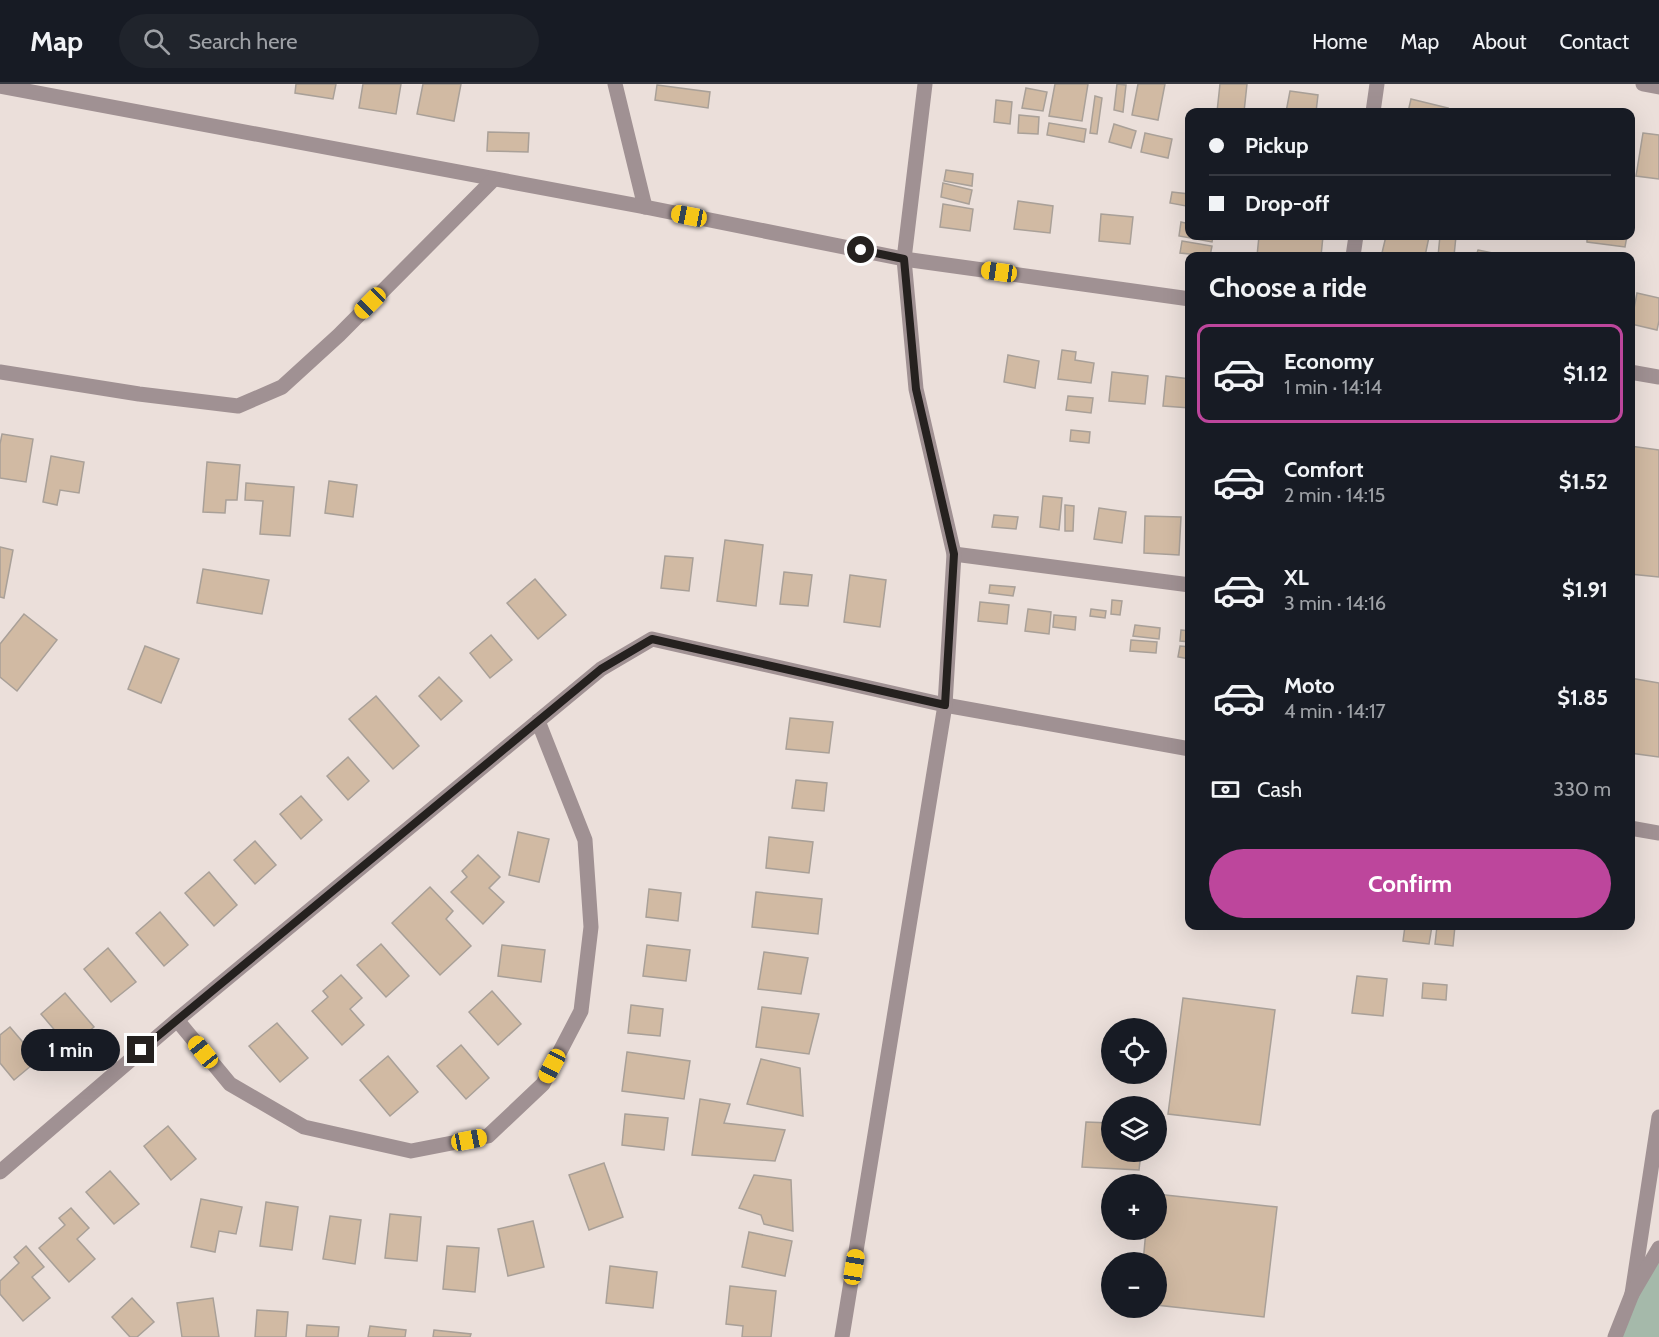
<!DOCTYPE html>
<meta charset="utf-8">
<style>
body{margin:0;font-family:Cabin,sans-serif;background:#20242c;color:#f1f3f6;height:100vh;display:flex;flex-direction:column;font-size:22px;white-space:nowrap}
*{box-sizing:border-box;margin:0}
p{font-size:20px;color:#9ea1a6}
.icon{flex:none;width:33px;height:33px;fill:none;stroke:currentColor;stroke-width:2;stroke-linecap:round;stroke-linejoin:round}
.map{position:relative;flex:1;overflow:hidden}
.details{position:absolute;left:1185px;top:168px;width:450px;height:678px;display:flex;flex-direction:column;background:#171b24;border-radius:12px;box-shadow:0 6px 24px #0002}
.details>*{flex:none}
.guide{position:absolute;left:1185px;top:24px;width:450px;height:132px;border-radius:12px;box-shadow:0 6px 24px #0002;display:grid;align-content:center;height:132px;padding:0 24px;background:#171b24}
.fabs{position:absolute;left:1101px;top:934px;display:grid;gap:12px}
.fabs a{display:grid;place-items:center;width:66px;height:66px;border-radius:50%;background:#171b24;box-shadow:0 6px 24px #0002;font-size:30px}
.end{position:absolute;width:27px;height:27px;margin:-14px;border:8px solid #25211f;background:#fff;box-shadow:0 0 0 3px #fff}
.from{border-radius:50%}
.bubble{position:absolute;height:42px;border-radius:21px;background:#171b24;box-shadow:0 6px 24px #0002;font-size:20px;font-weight:700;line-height:42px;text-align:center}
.car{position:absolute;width:18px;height:36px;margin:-18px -9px;border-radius:8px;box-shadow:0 0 4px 2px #0007;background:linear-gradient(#f5c518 24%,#345 0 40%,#f5c518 0 76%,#345 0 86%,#f5c518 0)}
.guide b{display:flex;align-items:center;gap:21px;height:57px;font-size:22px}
.guide b+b{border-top:2px solid #363941}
.guide i{width:15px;height:15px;background:#f1f3f6}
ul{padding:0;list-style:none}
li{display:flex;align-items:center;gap:18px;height:99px;margin:0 12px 9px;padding:0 12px;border:3px solid transparent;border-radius:12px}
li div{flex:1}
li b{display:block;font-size:22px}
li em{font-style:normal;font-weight:700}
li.on{border-color:#bd469c}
li>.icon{width:54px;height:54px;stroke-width:1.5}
h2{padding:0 24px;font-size:27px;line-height:72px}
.pay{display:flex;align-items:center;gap:15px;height:66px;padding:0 24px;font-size:22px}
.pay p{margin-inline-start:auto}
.cta{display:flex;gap:12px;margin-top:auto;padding:12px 24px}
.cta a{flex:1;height:69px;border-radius:36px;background:#bd469c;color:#fff;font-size:24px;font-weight:700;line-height:69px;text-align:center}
header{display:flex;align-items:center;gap:36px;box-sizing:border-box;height:84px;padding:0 30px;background:#171b24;border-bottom:2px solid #363941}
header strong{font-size:28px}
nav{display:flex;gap:33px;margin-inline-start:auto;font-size:21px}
.search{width:420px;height:54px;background:#20242c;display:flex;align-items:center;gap:15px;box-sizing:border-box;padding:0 21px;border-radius:33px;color:#9ea1a6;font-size:22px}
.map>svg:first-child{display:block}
.green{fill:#a5b9aa}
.building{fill:#d1baa3;stroke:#a9a098;stroke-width:1.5}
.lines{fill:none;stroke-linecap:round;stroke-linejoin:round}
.street{stroke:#a09193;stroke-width:15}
.route{stroke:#25211f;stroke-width:8}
</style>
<header>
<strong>Map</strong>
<div class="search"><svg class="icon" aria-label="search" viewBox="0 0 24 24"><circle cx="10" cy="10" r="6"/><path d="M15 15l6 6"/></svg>Search here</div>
<nav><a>Home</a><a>Map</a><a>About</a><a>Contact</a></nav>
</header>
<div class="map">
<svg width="1659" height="1253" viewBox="0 0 1659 1253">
<rect width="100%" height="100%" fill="#ebdfda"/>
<path class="green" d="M1659 1164V1253H1615Z"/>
<g class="building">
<path d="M296 0H336L333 15 295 9Z"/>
<path d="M363 0H401L396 30 359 24Z"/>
<path d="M423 0H461L454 37 417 30Z"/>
<path d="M1055 0H1088L1082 37 1049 32Z"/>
<path d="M1117 0 1126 1 1123 28 1114 26Z"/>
<path d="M1138 0H1165L1158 36 1132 31Z"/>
<path d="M1220 0H1247L1244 28H1217Z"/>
<path d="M657 1 710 8 708 24 655 16Z"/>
<path d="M1026 4 1047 8 1043 27 1022 24Z"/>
<path d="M1290 7 1318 11 1316 28H1286Z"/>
<path d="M1095 12 1102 14 1097 50 1090 49Z"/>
<path d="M1411 15 1448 24 1446 28H1408Z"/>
<path d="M996 16 1012 18 1010 40 994 38Z"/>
<path d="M1019 31 1039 33 1038 50 1018 49Z"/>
<path d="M1049 39 1086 45 1084 58 1047 51Z"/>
<path d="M1114 40 1136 47 1131 64 1109 58Z"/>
<path d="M488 48 529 49 528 68 487 67Z"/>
<path d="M1145 49 1172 55 1168 74 1141 68Z"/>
<path d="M1643 49 1659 51V95L1636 92Z"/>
<path d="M946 86 973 90 972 102 944 97Z"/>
<path d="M943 99 972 106 969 120 941 113Z"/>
<path d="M1172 108 1189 110 1186 122 1170 119Z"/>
<path d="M1018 117 1053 122 1050 149 1014 145Z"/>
<path d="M943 120 973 125 970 147 940 143Z"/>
<path d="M1101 130 1133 133 1130 160 1099 157Z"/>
<path d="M1181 138 1190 140V152H1213L1212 158 1179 152Z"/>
<path d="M1259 152H1323L1321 172H1257Z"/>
<path d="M1386 152 1429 153 1425 172H1401L1382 169Z"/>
<path d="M1440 152H1456L1454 172H1438Z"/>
<path d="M1587 152H1627L1625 163 1587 158Z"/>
<path d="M1182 157 1212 162 1210 172 1180 169Z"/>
<path d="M1478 166 1507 172H1476Z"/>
<path d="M1637 209 1659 214V237L1657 246 1631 240Z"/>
<path d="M1062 266 1076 268 1075 276 1094 279 1091 299 1058 295Z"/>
<path d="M1008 271 1039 277 1035 304 1004 298Z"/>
<path d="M1112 288 1148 292 1145 320 1109 317Z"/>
<path d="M1166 292 1190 295V324L1163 322Z"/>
<path d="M1068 312 1093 314 1091 329 1066 326Z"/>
<path d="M1071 346 1090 348 1089 359 1070 357Z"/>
<path d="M2 350 33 355 26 398 0 394V360Z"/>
<path d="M1630 362 1659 366V493L1630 490Z"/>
<path d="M51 372 84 378 79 409 60 406 57 421 43 418Z"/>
<path d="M207 378 240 381 237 416H226L225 429 203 428Z"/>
<path d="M329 397 357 401 353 433 325 429Z"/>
<path d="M246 399 294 403 290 452 260 450 263 417 245 416Z"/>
<path d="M1043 412 1062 414 1059 446 1040 443Z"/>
<path d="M1065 421 1074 422 1073 447H1065Z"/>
<path d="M1099 424 1126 428 1122 459 1094 455Z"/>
<path d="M994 431 1018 433 1016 445 992 443Z"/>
<path d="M1145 432 1181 433 1179 471 1144 469Z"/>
<path d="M725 456 763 461 756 522 717 517Z"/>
<path d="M0 463 13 466 4 514 0 513Z"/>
<path d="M665 472 693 474 689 507 661 504Z"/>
<path d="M203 485 269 496 262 530 197 519Z"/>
<path d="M784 488 812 491 808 522 780 520Z"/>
<path d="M850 491 886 496 880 543 844 538Z"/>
<path d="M535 495 566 531 538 555 507 519Z"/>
<path d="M990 501 1015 503 1013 512 989 509Z"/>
<path d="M1112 516 1122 517 1120 531 1111 530Z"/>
<path d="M980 518 1009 521 1007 540 978 537Z"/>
<path d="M1028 525 1051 528 1049 550 1025 547Z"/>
<path d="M1091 525 1106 527 1105 534 1090 532Z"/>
<path d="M24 530 57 556 17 607 0 593V560Z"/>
<path d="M1054 531 1076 533 1075 546 1053 543Z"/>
<path d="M1135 541 1160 544 1159 555 1133 552Z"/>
<path d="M1181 546 1190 547V558L1180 557Z"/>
<path d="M491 551 512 576 490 594 470 569Z"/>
<path d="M1131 556 1157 558 1156 569 1130 567Z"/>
<path d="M145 562 179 575 161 619 128 605Z"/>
<path d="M1180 562 1190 563V575L1178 573Z"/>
<path d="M439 593 462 617 441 636 419 612Z"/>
<path d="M1630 594 1659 599V673L1630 669Z"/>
<path d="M376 612 419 662 393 685 349 635Z"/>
<path d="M790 634 833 638 829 669 786 665Z"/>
<path d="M348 673 369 697 348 716 327 692Z"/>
<path d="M796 696 827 699 824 727 792 724Z"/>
<path d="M301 712 322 736 301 755 280 730Z"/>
<path d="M518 748 549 755 539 798 509 791Z"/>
<path d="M769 753 813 758 809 789 766 784Z"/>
<path d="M255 757 276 781 255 800 234 776Z"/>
<path d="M478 771 500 793 489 804 504 818 483 840 451 808 467 793 462 787Z"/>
<path d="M209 788 237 821 214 842 185 809Z"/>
<path d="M430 803 453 827 446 835 471 862 440 891 392 839Z"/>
<path d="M649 805 681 809 678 837 646 833Z"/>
<path d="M756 808 822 815 818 850 752 843Z"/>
<path d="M160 828 188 861 164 882 136 849Z"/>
<path d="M1405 842H1432L1429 860 1403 857Z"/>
<path d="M1437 842H1455L1453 862 1435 860Z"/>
<path d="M381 860 409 892 386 913 357 881Z"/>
<path d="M502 861 545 866 541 898 498 892Z"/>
<path d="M647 861 690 866 686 897 643 892Z"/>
<path d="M108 864 136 898 111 918 84 885Z"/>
<path d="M764 868 808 874 801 910 758 905Z"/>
<path d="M341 891 362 914 350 925 364 941 342 961 312 927 328 913 323 907Z"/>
<path d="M1357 892 1387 895 1383 932 1352 929Z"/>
<path d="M1423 899 1447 901 1446 916 1422 914Z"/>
<path d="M492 907 521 940 498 961 469 928Z"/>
<path d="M65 909 94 943 69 963 41 930Z"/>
<path d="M1183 914 1275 926 1260 1041 1168 1030Z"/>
<path d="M631 921 663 925 660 952 628 949Z"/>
<path d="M762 923 819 930 809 970 756 963Z"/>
<path d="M277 939 308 974 280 998 249 962Z"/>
<path d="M10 943 38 976 14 996 0 979V951Z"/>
<path d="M461 961 489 994 466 1015 437 982Z"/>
<path d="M627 968 690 977 684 1015 622 1007Z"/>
<path d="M388 972 418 1008 390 1032 360 996Z"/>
<path d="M761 975 800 984 803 1032 747 1020Z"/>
<path d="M700 1015 730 1020 724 1039 785 1046 775 1077 692 1071Z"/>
<path d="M625 1030 668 1034 664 1066 622 1061Z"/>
<path d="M1086 1038 1112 1039V1068H1141L1139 1086 1082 1083Z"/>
<path d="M168 1042 196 1075 171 1096 144 1062Z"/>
<path d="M604 1079 623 1133 589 1146 569 1091Z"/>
<path d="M110 1087 139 1120 114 1140 86 1108Z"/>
<path d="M754 1091 791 1096 793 1147 764 1140 761 1131 739 1124Z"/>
<path d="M1156 1110 1277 1123 1264 1233 1156 1221V1179H1143L1146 1146H1156Z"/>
<path d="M201 1115 242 1123 236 1150 219 1147 215 1168 191 1163Z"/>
<path d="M266 1118 298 1123 292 1166 260 1162Z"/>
<path d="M71 1124 89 1144 77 1155 95 1175 69 1198 39 1164 65 1141 59 1134Z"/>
<path d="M390 1130 421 1133 417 1177 385 1174Z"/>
<path d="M330 1132 361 1136 355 1180 323 1175Z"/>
<path d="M533 1137 544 1183 508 1192 498 1145Z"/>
<path d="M749 1148 792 1157 785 1192 742 1183Z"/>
<path d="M26 1162 44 1183 32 1193 50 1214 23 1237 0 1210V1197L19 1179 14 1173Z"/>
<path d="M447 1162 479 1164 475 1208 443 1205Z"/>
<path d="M610 1182 657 1188 653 1224 606 1219Z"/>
<path d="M730 1202 776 1207 771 1253H742L743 1242 726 1240Z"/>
<path d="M132 1214 154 1238 137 1253H130L112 1233Z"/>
<path d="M213 1214 219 1253H182L177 1219Z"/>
<path d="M257 1226 288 1228 286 1253H255Z"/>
<path d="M307 1241 339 1243 338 1253H306Z"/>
<path d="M370 1242 406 1246 405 1253H368Z"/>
<path d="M434 1246 471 1250 470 1253H433Z"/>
</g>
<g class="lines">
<g class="street">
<path d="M615 0 645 123"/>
<path d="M1643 0 1659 3"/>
<path d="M0 2 645 123 904 175 1190 215"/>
<path d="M1373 28 1377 0"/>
<path d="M1353 172 1356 152"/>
<path d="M0 288 139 310 238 322 282 303 339 251 494 95"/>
<path d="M1630 288 1659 293"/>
<path d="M954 470 1190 501"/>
<path d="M1630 744 1659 749"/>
<path d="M177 936 230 1000 304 1043 411 1067 488 1052 543 1000 581 927 591 843 585 756 538 637"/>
<path d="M0 1088 177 936 601 585 652 555 945 621 1190 665"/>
<path d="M1632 1210 1659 1033"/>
<path d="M842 1253 945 621 954 470 916 305 904 175 925 0"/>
<path d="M1615 1253 1632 1210 1659 1164"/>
</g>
</g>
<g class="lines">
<path class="route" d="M141 966 601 585 652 555 945 621 954 470 916 305 904 175 861 166"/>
</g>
</svg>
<div class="fabs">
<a><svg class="icon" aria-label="locate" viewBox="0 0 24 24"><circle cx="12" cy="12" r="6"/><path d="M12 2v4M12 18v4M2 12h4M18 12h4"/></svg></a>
<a><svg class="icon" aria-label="layers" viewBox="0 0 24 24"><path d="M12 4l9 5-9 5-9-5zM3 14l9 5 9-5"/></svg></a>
<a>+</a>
<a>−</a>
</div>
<i class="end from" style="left:861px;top:166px"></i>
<i class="end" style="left:141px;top:966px"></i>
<div class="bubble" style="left:21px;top:945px;width:99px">1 min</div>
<i class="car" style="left:689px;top:132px;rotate:281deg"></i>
<i class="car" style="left:999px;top:188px;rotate:278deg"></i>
<i class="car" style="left:370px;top:219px;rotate:225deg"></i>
<i class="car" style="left:203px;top:968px;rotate:321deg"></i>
<i class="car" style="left:552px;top:982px;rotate:208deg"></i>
<i class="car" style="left:469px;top:1056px;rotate:79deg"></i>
<i class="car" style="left:854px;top:1183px;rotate:9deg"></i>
<div class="guide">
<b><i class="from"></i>Pickup</b>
<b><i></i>Drop-off</b>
</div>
<section class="details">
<h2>Choose a ride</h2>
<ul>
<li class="on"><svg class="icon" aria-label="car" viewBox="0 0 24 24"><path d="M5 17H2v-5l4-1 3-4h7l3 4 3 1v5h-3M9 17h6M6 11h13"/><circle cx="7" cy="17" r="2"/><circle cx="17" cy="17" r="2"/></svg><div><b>Economy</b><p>1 min · 14:14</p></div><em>$1.12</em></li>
<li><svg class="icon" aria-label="car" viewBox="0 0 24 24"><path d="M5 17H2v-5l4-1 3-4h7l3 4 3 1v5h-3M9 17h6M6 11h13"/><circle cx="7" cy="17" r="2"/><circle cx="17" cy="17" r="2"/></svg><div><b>Comfort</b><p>2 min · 14:15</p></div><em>$1.52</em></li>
<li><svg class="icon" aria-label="car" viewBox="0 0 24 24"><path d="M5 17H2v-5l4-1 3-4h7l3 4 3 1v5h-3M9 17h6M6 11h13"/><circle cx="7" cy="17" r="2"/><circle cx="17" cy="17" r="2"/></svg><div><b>XL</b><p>3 min · 14:16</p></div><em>$1.91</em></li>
<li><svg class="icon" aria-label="car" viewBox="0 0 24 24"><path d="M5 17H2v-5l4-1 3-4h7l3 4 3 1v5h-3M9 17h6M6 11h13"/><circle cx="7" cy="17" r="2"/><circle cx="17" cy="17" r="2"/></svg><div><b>Moto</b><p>4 min · 14:17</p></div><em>$1.85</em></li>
</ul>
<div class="pay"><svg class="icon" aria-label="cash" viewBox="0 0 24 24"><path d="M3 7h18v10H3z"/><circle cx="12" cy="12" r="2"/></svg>Cash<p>330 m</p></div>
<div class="cta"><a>Confirm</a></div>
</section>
</div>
